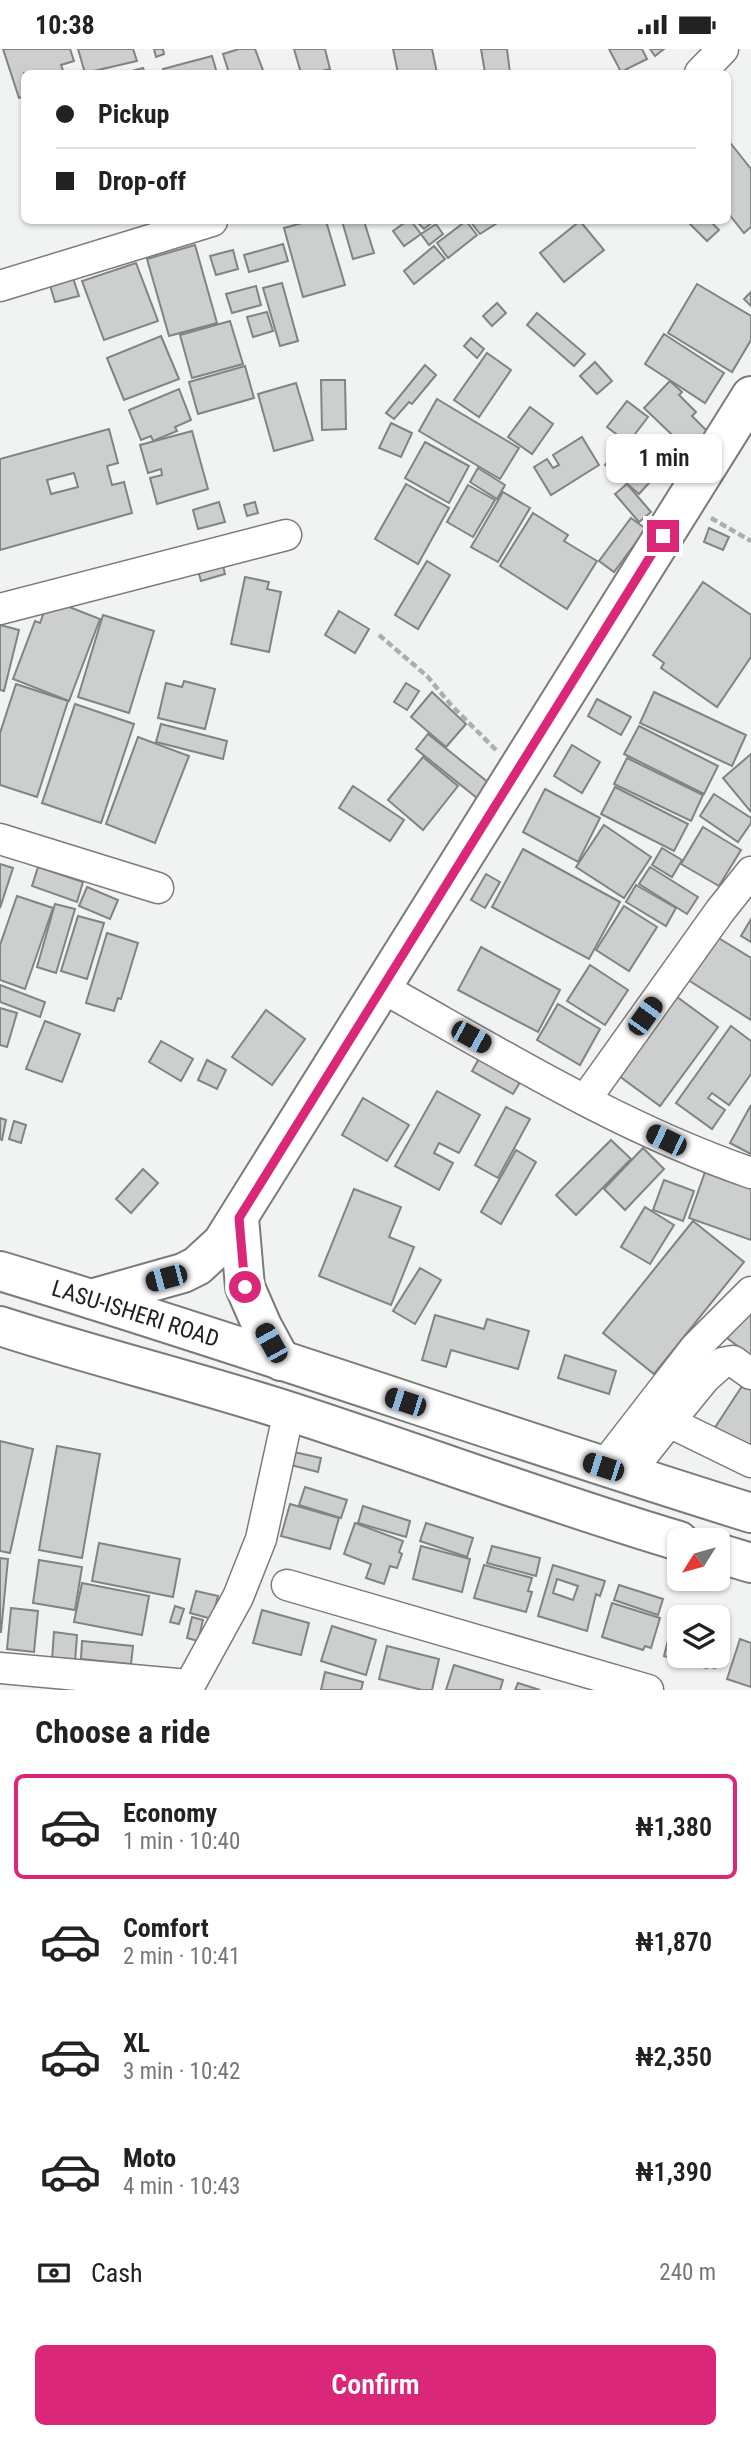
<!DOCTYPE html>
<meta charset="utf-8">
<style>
body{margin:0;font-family:"Roboto Condensed",sans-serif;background:#f2f2f2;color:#222;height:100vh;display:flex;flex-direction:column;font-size:26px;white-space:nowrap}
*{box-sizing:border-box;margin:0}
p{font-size:23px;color:#767676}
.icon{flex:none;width:38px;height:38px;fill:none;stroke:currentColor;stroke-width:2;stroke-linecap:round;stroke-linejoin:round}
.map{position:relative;height:1641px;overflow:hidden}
.sheet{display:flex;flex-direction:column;background:#fff;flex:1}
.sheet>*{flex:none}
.guide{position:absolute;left:21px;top:21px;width:710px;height:154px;border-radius:10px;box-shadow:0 2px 5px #0004;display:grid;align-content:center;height:154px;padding:0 35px;background:#fff}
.needle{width:46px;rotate:233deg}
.fabs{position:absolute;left:667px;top:1479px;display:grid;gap:14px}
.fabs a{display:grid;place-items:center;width:63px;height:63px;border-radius:10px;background:#fff;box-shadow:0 2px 5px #0004;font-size:35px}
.end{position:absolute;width:32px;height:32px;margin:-16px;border:9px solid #db2777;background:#fff;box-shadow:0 0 0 4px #fff}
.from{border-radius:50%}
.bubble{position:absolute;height:49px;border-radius:10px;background:#fff;box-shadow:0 2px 5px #0004;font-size:23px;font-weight:600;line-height:49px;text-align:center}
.car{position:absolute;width:21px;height:42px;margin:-21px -10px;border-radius:9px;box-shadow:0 0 5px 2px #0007;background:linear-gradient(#222 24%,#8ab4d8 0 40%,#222 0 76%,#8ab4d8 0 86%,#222 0)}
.guide b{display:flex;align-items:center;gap:24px;height:66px;font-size:26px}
.guide b+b{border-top:2px solid #e0e0e0}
.guide i{width:18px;height:18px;background:#222}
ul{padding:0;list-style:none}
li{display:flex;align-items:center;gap:21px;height:105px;margin:0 14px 10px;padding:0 21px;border:4px solid transparent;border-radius:10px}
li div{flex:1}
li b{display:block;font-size:26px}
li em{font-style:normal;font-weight:600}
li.active{border-color:#db2777}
li>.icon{width:63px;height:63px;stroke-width:1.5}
h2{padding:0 35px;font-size:32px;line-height:84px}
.pay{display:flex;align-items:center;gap:18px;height:77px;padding:0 35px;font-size:26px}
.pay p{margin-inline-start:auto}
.primary-button{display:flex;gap:14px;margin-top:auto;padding:14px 35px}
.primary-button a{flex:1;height:80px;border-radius:10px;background:#db2777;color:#fff;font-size:28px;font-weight:600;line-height:80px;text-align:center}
.status{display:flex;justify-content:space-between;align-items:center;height:49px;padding:0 35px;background:#fff;direction:ltr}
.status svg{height:19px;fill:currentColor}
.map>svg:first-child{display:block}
.building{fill:#cccfcd;stroke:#818482;stroke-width:2;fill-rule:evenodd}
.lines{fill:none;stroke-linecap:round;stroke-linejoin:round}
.street-casing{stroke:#797c7a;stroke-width:33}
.secondary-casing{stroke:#797c7a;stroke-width:42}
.primary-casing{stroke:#797c7a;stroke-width:42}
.path{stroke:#acafad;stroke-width:4.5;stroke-dasharray:7 3.5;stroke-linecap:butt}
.street{stroke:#fff;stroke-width:30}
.secondary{stroke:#fff;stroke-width:38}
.primary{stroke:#fff;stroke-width:38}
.route{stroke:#db2777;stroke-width:9}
.labels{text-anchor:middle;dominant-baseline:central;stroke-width:6;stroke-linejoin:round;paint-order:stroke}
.street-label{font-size:23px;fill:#202120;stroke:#f0f3f1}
</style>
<div class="status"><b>10:38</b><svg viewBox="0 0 49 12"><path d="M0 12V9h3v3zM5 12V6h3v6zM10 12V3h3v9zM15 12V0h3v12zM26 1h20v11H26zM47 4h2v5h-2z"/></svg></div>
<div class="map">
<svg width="751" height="1641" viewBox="0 0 751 1641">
<rect width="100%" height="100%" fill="#f0f3f1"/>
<g class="building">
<path d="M3 0H70L74 12 61 16 64 24H24V47L19 49Z"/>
<path d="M78 0H133L137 12 85 24Z"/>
<path d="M154 0H163L164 5 156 8Z"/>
<path d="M239 0H255L264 24H229L223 5Z"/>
<path d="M294 0H325L330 20 313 24H301Z"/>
<path d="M393 0H432L437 24H398Z"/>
<path d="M481 0H507L510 24H485Z"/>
<path d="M609 0H642L647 10 621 23Z"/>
<path d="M650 0H664L655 7Z"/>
<path d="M212 7 217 24H164L163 20Z"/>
<path d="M143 19 145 24H124Z"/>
<path d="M728 91 751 120V178L744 184 728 164Z"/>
<path d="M309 172H326L345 236 303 248 284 179Z"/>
<path d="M342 172H364L374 204 353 210Z"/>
<path d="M407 172H411L421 185 404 197 393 182Z"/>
<path d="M416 172H434L424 180Z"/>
<path d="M466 172 477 186 448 209 437 194Z"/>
<path d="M470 172H495L497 174 480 185Z"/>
<path d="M580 172 604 201 564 233 540 204Z"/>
<path d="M687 172H710L719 181 707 192Z"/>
<path d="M436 175 443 185 429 196 421 185Z"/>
<path d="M283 195 288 212 249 223 244 206Z"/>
<path d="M195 196 217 274 169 287 147 210Z"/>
<path d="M434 197 445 210 414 235 404 222Z"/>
<path d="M233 201 238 220 216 226 210 207Z"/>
<path d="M136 214 158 272 104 291 82 232Z"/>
<path d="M72 226 79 247 55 253 49 233Z"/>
<path d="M282 234 298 292 280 297 263 239Z"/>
<path d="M697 235 751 267V291L732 323 668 284Z"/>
<path d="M256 237 261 256 232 264 226 245Z"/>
<path d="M751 243V257L744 250Z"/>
<path d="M497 254 506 264 492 277 483 267Z"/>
<path d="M267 263 273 282 253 288 247 268Z"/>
<path d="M537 264 585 305 574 317 527 276Z"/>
<path d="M230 272 243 315 192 329 180 286Z"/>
<path d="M664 285 724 324 705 354 645 315Z"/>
<path d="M161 287 179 330 124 351 107 309Z"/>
<path d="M471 289 484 300 477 309 464 297Z"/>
<path d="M487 304 511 321 479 368 454 351Z"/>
<path d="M595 313 612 332 597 345 580 327Z"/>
<path d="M425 316 436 326 412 355 409 353 394 370 386 364Z"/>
<path d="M245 317 254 349 198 365 189 333Z"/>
<path d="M321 331H345L346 380 322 381Z"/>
<path d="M670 332 682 343 679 346 696 363 692 367 708 383 689 402 644 359Z"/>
<path d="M296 334 313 391 274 402 258 345Z"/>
<path d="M179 340 191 371 175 378 177 382 153 392 151 387 141 391 129 361Z"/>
<path d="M437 350 519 399 500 430 419 382Z"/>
<path d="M627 352 648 368 628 394 607 378Z"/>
<path d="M530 358 553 375 532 405 508 388Z"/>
<path d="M391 374 412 384 401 408 379 399Z"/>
<path d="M109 380 118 414 107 417 112 436 124 433 132 464 0 501V410ZM74 424 78 438 51 445 47 431Z"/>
<path d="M192 382 208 440 157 455 150 429 162 426 161 420 148 424 140 396Z"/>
<path d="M582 388 599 416 551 446 534 418 547 410 553 419 559 416 553 406Z"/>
<path d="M649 388 672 404 662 419 639 403Z"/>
<path d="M425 393 469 417 449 454 405 429Z"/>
<path d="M623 395 657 425 639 445 605 416Z"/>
<path d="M478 419 505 436 497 450 470 433Z"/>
<path d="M406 435 449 459 418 515 375 490Z"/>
<path d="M627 435 651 463 639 473 615 445Z"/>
<path d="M468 436 495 451 473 488 447 473Z"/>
<path d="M503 443 530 459 498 513 471 498Z"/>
<path d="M219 453 225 473 198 480 193 461Z"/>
<path d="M255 453 258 464 247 467 244 456Z"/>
<path d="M533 464 568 486 564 492 597 512 567 560 500 517Z"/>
<path d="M631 469 646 480 614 523 599 512Z"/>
<path d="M709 479 729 488 723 501 704 493Z"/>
<path d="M221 508 225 525 201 532 196 515Z"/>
<path d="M427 512 450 526 418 580 395 566Z"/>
<path d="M245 528 269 533 267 540 281 543 269 603 231 595Z"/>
<path d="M703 533 751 566V608L717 658 661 619 664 614 653 606Z"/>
<path d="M49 550 100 570 69 652 13 630 35 572 40 574Z"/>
<path d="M339 562 369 580 355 604 325 586Z"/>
<path d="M103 566 154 582 129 664 78 648Z"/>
<path d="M0 576 19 581 4 642 0 641Z"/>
<path d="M184 632 215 640 205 680 158 669 166 634 182 638Z"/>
<path d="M406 634 419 642 407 661 394 653Z"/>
<path d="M16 635 68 652 37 748 0 736V684Z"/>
<path d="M432 643 466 675 446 698 411 668Z"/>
<path d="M654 643 746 686 732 717 640 674Z"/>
<path d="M597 650 631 668 621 686 588 667Z"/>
<path d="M75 655 134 675 101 774 42 754Z"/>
<path d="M161 675 227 692 223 710 156 693Z"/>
<path d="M639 677 718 717 704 745 624 705Z"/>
<path d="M428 685 489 734 477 749 416 700Z"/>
<path d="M138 688 189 707 155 794 106 775Z"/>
<path d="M572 696 600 713 582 744 554 727Z"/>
<path d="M751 705V763L723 729Z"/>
<path d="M423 708 458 737 423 781 388 751Z"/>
<path d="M627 709 703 746 691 772 614 735Z"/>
<path d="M353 737 404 771 390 792 339 759Z"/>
<path d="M615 738 688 775 674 802 601 765Z"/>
<path d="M545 740 600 769 578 813 523 783Z"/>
<path d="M714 745 751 769V774L738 793 700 767Z"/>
<path d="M604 776 651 808 624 849 576 818Z"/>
<path d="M703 778 741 801 719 837 681 815Z"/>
<path d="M662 799 682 811 672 828 652 816Z"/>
<path d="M523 800 620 853 589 910 492 858Z"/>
<path d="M0 815 13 819 0 859Z"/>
<path d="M38 818 83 833 77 853 32 837Z"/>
<path d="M650 818 698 848 687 865 639 835Z"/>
<path d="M486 825 500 833 485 859 471 851Z"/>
<path d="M636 836 676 859 666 877 626 853Z"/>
<path d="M87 838 118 851 110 870 79 857Z"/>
<path d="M17 847 53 859 25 940 0 931V896Z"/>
<path d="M55 855 75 860 56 924 37 918Z"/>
<path d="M624 857 657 878 629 922 596 901Z"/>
<path d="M78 867 104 874 87 930 61 922Z"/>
<path d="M751 870V893L741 887Z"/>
<path d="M107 884 138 894 121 950 118 949 114 962 86 954Z"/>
<path d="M712 885 751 909V971L685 929Z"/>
<path d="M481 898 560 941 538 983 458 941Z"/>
<path d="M590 916 628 941 605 976 567 952Z"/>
<path d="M0 936 45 953 40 968 0 953Z"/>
<path d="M673 945 718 978 660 1057 615 1024Z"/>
<path d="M558 955 600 980 580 1016 537 991Z"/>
<path d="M0 959 17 964 7 998 0 996Z"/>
<path d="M266 961 305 990 272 1036 232 1008Z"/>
<path d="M45 972 80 985 62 1033 26 1020Z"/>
<path d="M731 977 751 992V1025L729 1056 712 1044 708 1049 725 1061 712 1080 676 1054Z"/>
<path d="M161 992 193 1010 181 1032 149 1013Z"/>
<path d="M481 1006 522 1030 513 1045 472 1022Z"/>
<path d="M207 1011 226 1021 217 1040 198 1031Z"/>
<path d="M437 1042 480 1066 459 1104 439 1094 434 1104 453 1114 439 1141 395 1117Z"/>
<path d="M363 1049 409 1076 387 1112 342 1086Z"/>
<path d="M751 1056V1105L730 1094Z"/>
<path d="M506 1058 530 1070 498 1129 475 1116Z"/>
<path d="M0 1069 6 1071 2 1091 0 1090Z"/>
<path d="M14 1072 26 1076 21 1094 9 1090Z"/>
<path d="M611 1091 631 1110 576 1166 556 1146Z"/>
<path d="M643 1099 664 1120 625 1161 604 1140Z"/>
<path d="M516 1101 536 1113 501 1175 481 1163Z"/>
<path d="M143 1120 158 1134 131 1164 116 1150Z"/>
<path d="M705 1123 751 1139V1191L689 1169Z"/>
<path d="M664 1131 694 1142 683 1172 653 1161Z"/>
<path d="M354 1140 401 1158 389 1188 414 1198 391 1256 319 1227Z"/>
<path d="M645 1158 674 1176 650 1215 621 1198Z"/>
<path d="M693 1172 744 1213 654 1325 603 1284Z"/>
<path d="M420 1219 441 1231 415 1275 393 1262Z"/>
<path d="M751 1259V1307L727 1289Z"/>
<path d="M435 1266 484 1280 487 1270 529 1282 518 1320 451 1301 446 1318 422 1311Z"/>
<path d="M565 1306 616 1322 609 1345 558 1329Z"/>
<path d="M746 1331 751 1334V1404L714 1380Z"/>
<path d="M0 1392 33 1400 10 1504 0 1502Z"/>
<path d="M57 1397 100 1405 82 1509 39 1501Z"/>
<path d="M294 1403 321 1409 318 1423 291 1416Z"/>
<path d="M305 1438 347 1451 341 1469 299 1456Z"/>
<path d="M290 1455 339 1469 330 1500 281 1487Z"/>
<path d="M363 1457 410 1472 406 1488 358 1474Z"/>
<path d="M355 1474 403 1492 399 1503 402 1505 397 1519 390 1517 384 1535 366 1529 371 1515 344 1505Z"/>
<path d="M426 1474 473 1489 467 1508 420 1492Z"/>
<path d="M99 1494 180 1510 173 1548 92 1532Z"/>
<path d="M421 1497 470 1510 462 1543 413 1530Z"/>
<path d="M492 1497 540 1509 536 1527 487 1514Z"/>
<path d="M0 1509 8 1510 1 1583H0Z"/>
<path d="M39 1511 82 1518 75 1561 33 1554Z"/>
<path d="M484 1516 532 1529 528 1542 532 1543 526 1563 474 1549Z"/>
<path d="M553 1516 605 1532 600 1547 596 1545 587 1582 538 1567ZM557 1530 578 1537 573 1551 553 1544Z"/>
<path d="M82 1534 149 1547 142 1586 74 1573Z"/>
<path d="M619 1536 663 1550 658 1566 614 1551Z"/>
<path d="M196 1542 218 1547 212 1570 190 1564Z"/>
<path d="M612 1554 660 1569 651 1599 645 1597 643 1601 602 1588Z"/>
<path d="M175 1557 184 1560 179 1575 170 1573Z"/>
<path d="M11 1559 38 1562 34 1603 7 1600Z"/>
<path d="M262 1561 309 1574 301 1606 253 1594Z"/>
<path d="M192 1568 203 1571 198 1592 187 1589Z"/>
<path d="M673 1572 679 1573V1606H718V1584L724 1586 715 1619 708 1617 707 1619 664 1607Z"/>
<path d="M332 1577 376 1591 366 1626 321 1612Z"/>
<path d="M54 1583 77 1586 75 1613 52 1611Z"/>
<path d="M740 1590 751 1594V1638L727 1630Z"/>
<path d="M82 1592 133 1597 131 1615 81 1610Z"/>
<path d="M387 1597 439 1610 432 1641H422L379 1630Z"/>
<path d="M454 1616 503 1631 500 1641H446Z"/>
<path d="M325 1623 363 1633 361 1641H321Z"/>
<path d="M518 1634 540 1641H515Z"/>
</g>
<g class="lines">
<g class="street-casing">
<g id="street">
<path d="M700 24 723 0"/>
<path d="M0 237 212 172"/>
<path d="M0 560 286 486"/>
<path d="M0 790 158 839"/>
<path d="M381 938C501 1005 620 1079 751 1124"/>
<path d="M585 1051 720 862 751 823"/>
<path d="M669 1373 705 1329 722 1314 733 1312 751 1325"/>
<path d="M603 1418 696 1298 751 1243"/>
<path d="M628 1425 669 1373 751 1413"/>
<path d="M287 1536 648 1641"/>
<path d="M0 1619 188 1636"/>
<path d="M187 1641 238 1548 261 1490 289 1362"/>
</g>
</g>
<g class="secondary-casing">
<g id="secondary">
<path d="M239 1169 245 1238 262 1277 281 1312"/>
<path d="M91 1250 183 1224 197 1217 222 1194 751 347"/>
</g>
</g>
<g class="primary-casing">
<g id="primary">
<path id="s1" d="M0 1222C252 1298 500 1386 751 1464"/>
<path d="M0 1277C96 1308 195 1332 291 1363 421 1405 548 1453 679 1492"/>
<path d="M718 1504 751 1514"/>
</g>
</g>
<g class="path">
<path d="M711 469 751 492"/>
<path d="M379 586 427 627 451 656 496 701"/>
</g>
<use href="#street" class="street"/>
<use href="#secondary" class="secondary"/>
<use href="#primary" class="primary"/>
</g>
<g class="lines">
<path class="route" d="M245 1238 239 1169 663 487"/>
</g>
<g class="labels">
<g class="street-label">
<text stroke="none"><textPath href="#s1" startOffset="142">LASU-ISHERI ROAD</textPath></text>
</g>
</g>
</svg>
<div class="fabs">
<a><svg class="needle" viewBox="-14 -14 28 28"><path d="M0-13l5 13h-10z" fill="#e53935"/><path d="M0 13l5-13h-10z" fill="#767676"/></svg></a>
<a><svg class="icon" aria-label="layers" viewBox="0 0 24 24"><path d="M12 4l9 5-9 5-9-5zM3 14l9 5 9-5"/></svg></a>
</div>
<i class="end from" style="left:245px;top:1238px"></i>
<i class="end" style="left:663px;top:487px"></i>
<div class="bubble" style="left:606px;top:385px;width:116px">1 min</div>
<i class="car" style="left:645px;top:967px;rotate:36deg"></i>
<i class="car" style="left:471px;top:988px;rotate:119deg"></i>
<i class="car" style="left:666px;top:1091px;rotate:296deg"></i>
<i class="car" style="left:166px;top:1229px;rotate:255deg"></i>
<i class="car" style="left:271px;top:1294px;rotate:331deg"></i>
<i class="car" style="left:405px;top:1353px;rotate:288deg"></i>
<i class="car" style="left:603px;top:1418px;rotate:288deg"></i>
<div class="guide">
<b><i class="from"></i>Pickup</b>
<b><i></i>Drop-off</b>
</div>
</div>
<section class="sheet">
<h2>Choose a ride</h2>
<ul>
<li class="active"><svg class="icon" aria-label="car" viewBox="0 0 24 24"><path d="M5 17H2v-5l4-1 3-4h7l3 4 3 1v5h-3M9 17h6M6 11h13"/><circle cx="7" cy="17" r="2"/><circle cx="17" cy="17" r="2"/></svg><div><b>Economy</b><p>1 min · 10:40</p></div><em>₦1,380</em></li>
<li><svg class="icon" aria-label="car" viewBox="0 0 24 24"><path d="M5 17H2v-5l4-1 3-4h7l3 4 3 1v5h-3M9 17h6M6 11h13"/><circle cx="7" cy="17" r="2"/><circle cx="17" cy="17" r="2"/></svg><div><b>Comfort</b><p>2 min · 10:41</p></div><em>₦1,870</em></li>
<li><svg class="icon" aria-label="car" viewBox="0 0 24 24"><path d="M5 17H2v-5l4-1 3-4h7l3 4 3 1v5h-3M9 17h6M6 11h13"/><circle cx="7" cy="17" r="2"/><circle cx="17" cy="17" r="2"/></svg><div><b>XL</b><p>3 min · 10:42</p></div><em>₦2,350</em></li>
<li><svg class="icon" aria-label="car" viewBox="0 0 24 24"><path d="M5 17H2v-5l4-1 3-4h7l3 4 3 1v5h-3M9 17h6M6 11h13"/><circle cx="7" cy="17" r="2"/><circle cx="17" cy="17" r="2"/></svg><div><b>Moto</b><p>4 min · 10:43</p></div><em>₦1,390</em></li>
</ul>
<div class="pay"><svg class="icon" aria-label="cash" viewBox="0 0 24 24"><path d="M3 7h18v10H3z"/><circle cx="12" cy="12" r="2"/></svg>Cash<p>240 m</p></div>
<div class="primary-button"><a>Confirm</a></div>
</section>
